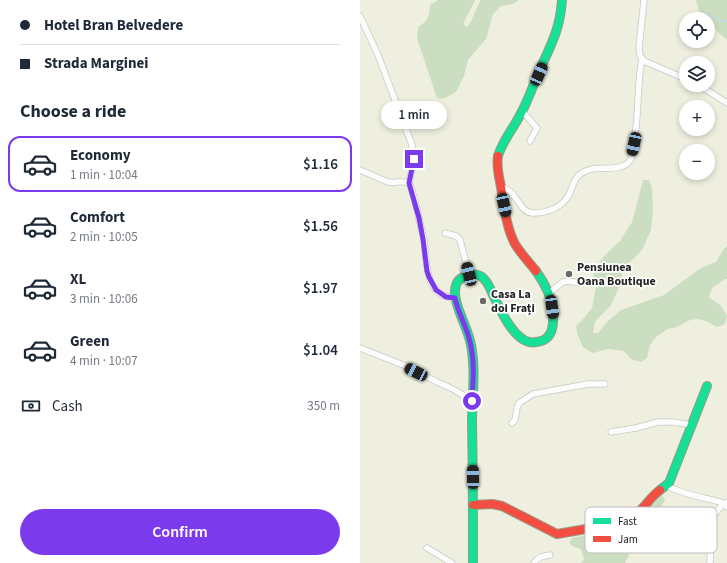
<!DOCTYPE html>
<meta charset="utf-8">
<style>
body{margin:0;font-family:"Source Sans 3",sans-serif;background:#f2f2f3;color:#1f2937;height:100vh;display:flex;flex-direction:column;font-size:15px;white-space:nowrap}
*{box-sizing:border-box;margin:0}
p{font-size:13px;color:#747a83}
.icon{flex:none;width:22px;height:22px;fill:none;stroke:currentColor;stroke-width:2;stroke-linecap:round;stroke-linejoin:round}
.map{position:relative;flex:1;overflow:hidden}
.panel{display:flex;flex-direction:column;background:#fff;width:360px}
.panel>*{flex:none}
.top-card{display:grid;align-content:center;height:88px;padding:0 20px;background:#fff}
.tools{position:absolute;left:319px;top:12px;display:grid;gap:8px}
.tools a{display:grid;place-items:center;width:36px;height:36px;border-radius:50%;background:#fff;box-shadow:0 2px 6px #0003;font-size:20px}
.end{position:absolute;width:18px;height:18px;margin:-9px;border:5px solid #7c3aed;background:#fff;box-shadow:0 0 0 2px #fff}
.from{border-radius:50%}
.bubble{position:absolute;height:28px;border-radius:14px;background:#fff;box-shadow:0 2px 6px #0003;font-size:13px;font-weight:600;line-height:28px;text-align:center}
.car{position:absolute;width:12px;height:24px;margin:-12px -6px;border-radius:5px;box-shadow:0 0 3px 1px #0007;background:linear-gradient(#222 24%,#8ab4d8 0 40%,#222 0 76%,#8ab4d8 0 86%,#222 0)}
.top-card b{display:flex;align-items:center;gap:14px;height:38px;font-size:15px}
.top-card b+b{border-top:1px solid #e0e1e3}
.top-card i{width:10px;height:10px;background:#1f2937}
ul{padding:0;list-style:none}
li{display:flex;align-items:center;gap:12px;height:56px;margin:0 8px 6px;padding:0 12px;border:2px solid transparent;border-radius:12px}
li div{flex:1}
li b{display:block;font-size:15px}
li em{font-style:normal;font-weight:600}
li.current{border-color:#7c3aed}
li>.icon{width:36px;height:36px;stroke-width:1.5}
h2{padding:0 20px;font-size:18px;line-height:48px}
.pay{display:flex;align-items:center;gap:10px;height:44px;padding:0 20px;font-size:15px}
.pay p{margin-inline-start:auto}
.button{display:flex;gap:8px;margin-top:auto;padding:8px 20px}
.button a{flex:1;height:46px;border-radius:24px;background:#7c3aed;color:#fff;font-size:16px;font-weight:600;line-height:46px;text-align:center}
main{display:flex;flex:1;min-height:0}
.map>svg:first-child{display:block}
.farmland{fill:#efefdf;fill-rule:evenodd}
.forest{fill:#cbdec1}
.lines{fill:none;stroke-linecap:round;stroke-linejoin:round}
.stream{stroke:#bfdbe3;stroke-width:1.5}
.street-casing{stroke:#c9c8c7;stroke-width:7}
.fast-casing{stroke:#999a82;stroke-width:10}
.jam-casing{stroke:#999a82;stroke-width:10}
.street{stroke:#fdfcfc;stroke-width:5.5}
.fast{stroke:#16e098;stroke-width:8}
.jam{stroke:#f24e42;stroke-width:8}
.route{stroke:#7c3aed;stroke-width:5}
.poi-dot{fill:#6a6968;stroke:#fff;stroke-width:1.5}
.labels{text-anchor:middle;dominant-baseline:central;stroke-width:3.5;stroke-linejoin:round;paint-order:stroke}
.poi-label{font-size:12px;font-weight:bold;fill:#222;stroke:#fff;text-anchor:start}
.key{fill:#fff;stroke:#bdbdbd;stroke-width:1}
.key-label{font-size:11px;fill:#222}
</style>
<main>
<section class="panel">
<div class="top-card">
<b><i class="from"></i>Hotel Bran Belvedere</b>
<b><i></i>Strada Marginei</b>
</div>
<h2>Choose a ride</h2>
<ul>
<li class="current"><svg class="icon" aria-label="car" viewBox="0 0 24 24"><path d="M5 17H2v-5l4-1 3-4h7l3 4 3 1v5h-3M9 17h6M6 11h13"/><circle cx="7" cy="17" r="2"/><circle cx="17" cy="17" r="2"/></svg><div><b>Economy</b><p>1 min · 10:04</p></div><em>$1.16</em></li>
<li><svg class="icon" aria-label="car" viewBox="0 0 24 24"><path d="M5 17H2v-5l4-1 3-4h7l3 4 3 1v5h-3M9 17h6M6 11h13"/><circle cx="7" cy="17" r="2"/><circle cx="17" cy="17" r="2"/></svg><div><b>Comfort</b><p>2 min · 10:05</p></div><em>$1.56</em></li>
<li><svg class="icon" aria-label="car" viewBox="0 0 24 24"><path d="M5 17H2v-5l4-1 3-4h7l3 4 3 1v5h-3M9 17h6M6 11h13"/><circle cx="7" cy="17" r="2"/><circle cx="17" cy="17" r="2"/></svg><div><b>XL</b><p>3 min · 10:06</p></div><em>$1.97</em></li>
<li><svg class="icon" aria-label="car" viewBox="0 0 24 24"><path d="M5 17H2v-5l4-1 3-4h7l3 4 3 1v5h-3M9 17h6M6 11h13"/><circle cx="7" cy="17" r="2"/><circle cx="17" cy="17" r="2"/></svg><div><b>Green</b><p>4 min · 10:07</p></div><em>$1.04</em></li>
</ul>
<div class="pay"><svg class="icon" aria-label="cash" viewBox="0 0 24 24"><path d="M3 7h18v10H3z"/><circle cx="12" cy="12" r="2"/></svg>Cash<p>350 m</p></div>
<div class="button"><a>Confirm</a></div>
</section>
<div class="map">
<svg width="367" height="563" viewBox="0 0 367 563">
<rect width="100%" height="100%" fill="#f0eeeb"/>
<path class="farmland" d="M0 0H336L341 17 343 19H326V41H348V23L367 40V563H0ZM326 63H348V85H326ZM326 107H348V129H326ZM326 151H348V173H326Z"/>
<g class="forest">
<path d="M78 0H115L103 24 107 27C114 19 115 9 121 0H159L153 4 141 6 133 14 126 39 108 60 104 76 96 92 83 99 77 98 57 38 58 27C69 20 69 17 70 5Z"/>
<path d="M336 0H367V40L348 23V19H343L341 17Z"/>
<path d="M283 180H289L292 188 293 210 291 230 282 250 263 269 260 285 251 305 235 322 233 333H238L246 323 261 310 304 295 341 268 356 262 363 250 367 246V279H365L352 288 349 297 361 306 367 316 365 324 357 327 348 322 338 319 330 320 317 327 308 329 297 336 290 345 287 358 281 362 271 359 264 351 249 349 232 353 223 347 218 336 216 326 224 318 232 308 236 287 233 275 237 266 244 256 260 241 272 222Z"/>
<path d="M297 495H302L305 500 300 508 291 519 283 534 274 544 265 563H221L224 559 221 549 212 546 209 543 212 538 262 528 272 524 285 513Z"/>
</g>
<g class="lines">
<path class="stream" d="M343 14 367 22"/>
<g class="street-casing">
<g id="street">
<path d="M284 0 279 48 280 56 284 61 326 79"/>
<path d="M0 16 18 55 52 145 54 159 49 183"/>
<path d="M339 85 367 103"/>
<path d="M162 111 177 128 170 141"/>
<path d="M0 170 28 182C35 183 42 180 49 183 52 189 53 195 55 201 58 214 61 227 64 240 67 262 64 297 95 298"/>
<path d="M141 187C158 191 158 211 172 213 185 214 200 208 207 198 212 191 212 183 218 176 233 162 251 173 265 165 267 164 269 162 271 159 273 151 274 142 275 135 279 110 277 84 282 59"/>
<path d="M85 233 96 236 100 240 109 274"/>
<path d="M189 293 203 282 208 281 219 283"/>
<path d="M0 348 46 366 77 382 93 389 112 401"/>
<path d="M152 423 155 420 157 408 159 403 173 394 228 384H245"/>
<path d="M251 432 276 428 298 422H313L332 425"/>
<path d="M306 485C317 493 346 498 360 502L364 504 367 507"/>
<path d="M67 548 92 563"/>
<path d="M174 563C178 557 183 556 190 555"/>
<path d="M350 563C352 540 343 518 367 502"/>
</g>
</g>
<g class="fast-casing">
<g id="fast">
<path d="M138 156C143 140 153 129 160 115 167 103 172 89 177 76 189 48 200 32 202 0"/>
<path d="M300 490 309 483 347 386"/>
<path d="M113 563C113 516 113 470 112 423 112 397 116 371 111 345 109 334 104 324 100 313 95 300 89 280 108 275 113 273 121 275 124 279 128 283 131 290 133 295 140 309 150 332 164 340 169 343 175 343 181 341 199 336 193 305 188 292 185 285 181 278 176 271"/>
</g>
</g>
<g class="jam-casing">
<g id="jam">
<path d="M138 156C136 166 139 176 141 187 144 205 146 227 155 244 161 254 169 262 176 271"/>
<path d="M113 505 132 504 142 506 197 534 261 523C266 521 271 519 275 515 285 508 290 497 300 490"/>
</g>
</g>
<use href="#street" class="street"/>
<use href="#fast" class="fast"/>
<use href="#jam" class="jam"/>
</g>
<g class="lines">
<path class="route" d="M54 159 49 183 59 218 63 239 67 271 69 277 76 290 86 297 95 298C98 313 107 327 110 342 115 361 113 382 112 401"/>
</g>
<g class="poi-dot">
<circle cx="209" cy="274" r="4"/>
<circle cx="123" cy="301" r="4"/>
</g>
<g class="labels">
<g class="poi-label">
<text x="217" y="267">Pensiunea<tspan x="217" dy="14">Oana Boutique</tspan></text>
<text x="131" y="294">Casa La<tspan x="131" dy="14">doi Frați</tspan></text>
</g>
</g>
<rect x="225" y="507" width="132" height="46" rx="6" class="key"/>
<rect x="233" y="518" width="18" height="6" fill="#16e098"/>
<rect x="233" y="536" width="18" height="6" fill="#f24e42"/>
<g class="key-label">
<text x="258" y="525">Fast</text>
<text x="258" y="543">Jam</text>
</g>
</svg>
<div class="tools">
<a><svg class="icon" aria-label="locate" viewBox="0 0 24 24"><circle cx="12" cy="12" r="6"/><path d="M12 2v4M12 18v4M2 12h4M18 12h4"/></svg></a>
<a><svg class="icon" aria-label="layers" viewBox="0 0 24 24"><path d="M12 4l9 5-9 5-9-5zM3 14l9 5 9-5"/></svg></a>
<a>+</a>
<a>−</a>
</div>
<i class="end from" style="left:112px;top:401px"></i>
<i class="end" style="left:54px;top:159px"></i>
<div class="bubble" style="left:21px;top:101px;width:66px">1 min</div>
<i class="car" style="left:179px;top:74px;rotate:24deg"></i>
<i class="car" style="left:274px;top:144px;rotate:192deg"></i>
<i class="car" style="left:144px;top:205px;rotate:168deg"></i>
<i class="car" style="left:109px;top:274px;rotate:346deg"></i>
<i class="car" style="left:192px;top:307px;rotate:172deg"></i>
<i class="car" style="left:56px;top:372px;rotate:297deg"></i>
<i class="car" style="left:113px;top:477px;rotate:359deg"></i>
</div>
</main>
